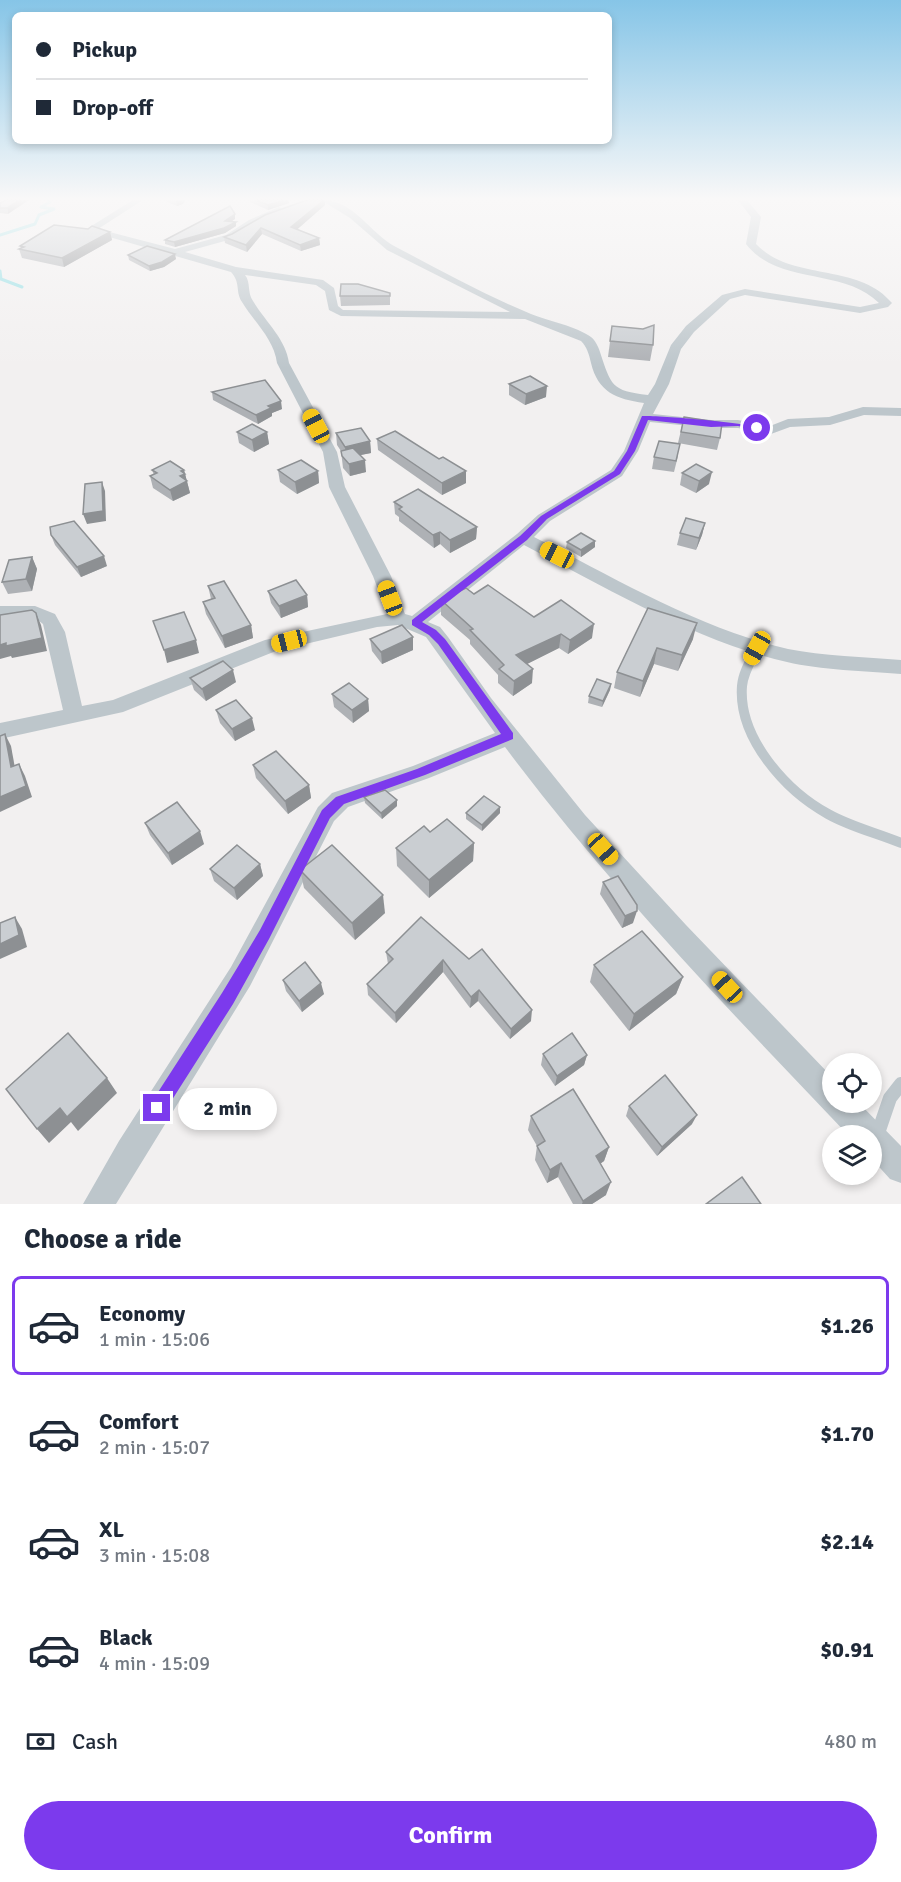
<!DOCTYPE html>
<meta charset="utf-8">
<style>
body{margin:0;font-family:Signika,sans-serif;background:#f2f2f3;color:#1f2937;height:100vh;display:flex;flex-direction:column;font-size:22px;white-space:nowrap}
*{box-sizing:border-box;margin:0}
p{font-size:20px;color:#747a83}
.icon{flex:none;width:33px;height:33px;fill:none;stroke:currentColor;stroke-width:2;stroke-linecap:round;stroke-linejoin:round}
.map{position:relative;height:1204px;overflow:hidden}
.panel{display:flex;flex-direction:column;background:#fff;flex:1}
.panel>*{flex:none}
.top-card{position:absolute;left:12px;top:12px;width:600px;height:132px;border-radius:9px;box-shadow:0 3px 9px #0003;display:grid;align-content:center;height:132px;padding:0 24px;background:#fff}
.buttons{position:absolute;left:822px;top:1053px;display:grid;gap:12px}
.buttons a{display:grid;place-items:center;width:60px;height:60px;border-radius:50%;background:#fff;box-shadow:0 3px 9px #0003;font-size:30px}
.end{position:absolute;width:27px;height:27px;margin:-14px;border:8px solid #7c3aed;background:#fff;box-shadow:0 0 0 3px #fff}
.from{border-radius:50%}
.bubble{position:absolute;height:42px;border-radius:21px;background:#fff;box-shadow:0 3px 9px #0003;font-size:20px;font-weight:700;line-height:42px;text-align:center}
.car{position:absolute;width:18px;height:36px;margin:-18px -9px;border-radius:8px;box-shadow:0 0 4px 2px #0007;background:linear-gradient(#f5c518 24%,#345 0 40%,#f5c518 0 76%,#345 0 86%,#f5c518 0)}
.top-card b{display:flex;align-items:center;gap:21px;height:57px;font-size:22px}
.top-card b+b{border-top:2px solid #e0e1e3}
.top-card i{width:15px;height:15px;background:#1f2937}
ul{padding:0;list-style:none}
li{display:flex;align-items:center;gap:18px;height:99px;margin:0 12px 9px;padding:0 12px;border:3px solid transparent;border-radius:9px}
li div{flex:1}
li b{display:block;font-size:22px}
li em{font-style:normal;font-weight:700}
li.active{border-color:#7c3aed}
li>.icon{width:54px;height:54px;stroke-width:1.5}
h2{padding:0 24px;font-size:27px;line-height:72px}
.pay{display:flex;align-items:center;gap:15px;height:66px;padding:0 24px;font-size:22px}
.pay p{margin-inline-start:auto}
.action{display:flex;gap:12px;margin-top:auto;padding:12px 24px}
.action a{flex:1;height:69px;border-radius:36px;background:#7c3aed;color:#fff;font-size:24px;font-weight:700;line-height:69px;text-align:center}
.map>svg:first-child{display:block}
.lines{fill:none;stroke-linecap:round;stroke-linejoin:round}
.stream{stroke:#93dfe5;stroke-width:3}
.service-far1{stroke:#bdc6cb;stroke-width:10}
.service{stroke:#bdc6cb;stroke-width:14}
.minor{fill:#bdc6cb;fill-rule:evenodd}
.wall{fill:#aeb1b5}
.shaded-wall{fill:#8d9093}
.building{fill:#caced2;stroke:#8d9093;stroke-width:1.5}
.route{fill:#7c3aed}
</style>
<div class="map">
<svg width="901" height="1204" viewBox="0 0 901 1204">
<rect width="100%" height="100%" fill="#f2f0f0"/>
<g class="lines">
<g class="stream">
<path d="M0 235 35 224 39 215 54 209 41 207 50 202 48 200"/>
<path d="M0 271 1 279 22 287"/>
</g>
<path class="service-far1" d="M757 648C751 660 743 673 742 686 738 738 786 791 828 814 851 827 877 833 901 843"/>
<path class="service" d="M877 1136 890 1098 901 1084"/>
<path class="minor" d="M133 200H143L98 229 175 249 226 235 249 220 279 207 284 210 282 212 255 224 232 239 185 252 236 267 323 280 334 288 338 306 343 310 510 312 387 250 350 218 321 200C354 199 369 233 396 247 440 270 485 295 531 314 548 321 576 326 591 337 595 340 598 346 600 352 611 385 611 391 648 395L655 384 671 345 686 326 722 295 745 289 860 307 879 303C843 267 779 286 746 244L751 217 738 200H747L761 217 756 244C792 282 858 262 892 303L888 307 860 313 745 295 730 299 694 332 681 349 669 384 653 414 711 420H738L770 426 788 419 829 417 863 407 901 408V416L864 415 830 425 790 427 771 434 738 428H711L650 422 638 451 622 476 550 521 534 537C615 578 698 628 788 649 822 656 866 657 901 660V674C866 671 820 670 787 662 693 640 609 589 524 545L428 622 440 627 448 637 491 698 585 815 686 925 832 1077V1102H858L901 1146V1183L890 1179 872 1159V1136H849C730 1011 608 885 505 747L429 778 348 807 334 821 250 986 116 1204H83L119 1141 231 967 318 807 332 793 413 766 495 733 426 637 398 625 377 627 276 651 123 712 0 739V723L63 710 43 624 35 618H0V606H35L55 614 65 632 82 706 113 700 265 640 387 614 373 576 329 487 323 452 277 363C274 339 254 322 242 302 235 291 241 283 231 272L85 230ZM245 275 316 285 325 291 329 310 341 316 525 319 581 341C587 347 589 354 591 363 598 392 616 399 644 403L624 451 611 470 538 515 517 534 412 616 405 614 391 576 345 487 337 452 289 363C286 339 265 321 253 301 247 293 251 282 245 275Z"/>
</g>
<g class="wall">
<path d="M6 200 8 214 0 213V203Z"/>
<path d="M163 200H185L183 204 177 206Z"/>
<path d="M250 200H288L289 203 268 210 250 202Z"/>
<path d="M325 205 297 229 319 238 320 245 301 251 262 234 247 252 225 243 224 237Z"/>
<path d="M235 214V219L231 221 236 222V226L225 233 175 247 165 244V240Z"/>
<path d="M110 232 112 240 64 267 22 258 19 249 21 248 20 246Z"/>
<path d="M128 255 176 259 164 267 150 271 129 260Z"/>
<path d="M390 293V305L341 306 340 296Z"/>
<path d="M612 326 653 345 650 361 608 357Z"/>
<path d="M509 384 546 397 525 405 509 395Z"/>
<path d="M212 392 282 409 272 413V416L258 424 213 400Z"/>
<path d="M684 417 720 438 717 450 678 443Z"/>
<path d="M237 432H267L269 444 254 452 239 443Z"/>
<path d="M336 433 370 441 371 453 360 455 366 472 350 476 343 468 341 451 337 445Z"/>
<path d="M377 439 466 483 442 495 378 450Z"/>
<path d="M678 456 674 472 652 469 654 457Z"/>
<path d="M152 470H184L190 493 173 501 153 488 150 476 154 475Z"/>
<path d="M278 470 318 471 319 483 297 494 280 482Z"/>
<path d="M682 473 709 484 696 493 680 485Z"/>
<path d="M394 502 477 527 476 539 450 553 440 544 434 548 399 521V517L395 514Z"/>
<path d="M705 523 702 535 696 550 677 545 680 533Z"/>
<path d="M51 535 107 566 81 577 55 545Z"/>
<path d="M595 541V547L581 557 566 548 567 542Z"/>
<path d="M32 557 37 569 32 591 8 594 2 582Z"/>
<path d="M208 586 251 625 253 638 225 648 206 614 203 602 211 599Z"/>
<path d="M268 591 307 595 308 607 281 618 271 603Z"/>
<path d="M474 594 534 617 592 638 568 654 559 648 527 664 532 683 513 696 498 683V675L470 644V640L441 615V600Z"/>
<path d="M648 608 693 639 678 671 654 664 640 697 614 688 617 672Z"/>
<path d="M413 637V650L382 664 372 651 370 639Z"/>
<path d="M190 678 236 682 206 701 194 690Z"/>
<path d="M611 684 610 690 602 707 588 703 589 696Z"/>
<path d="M332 694 368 699 369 711 353 723 334 707Z"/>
<path d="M216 710 255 730 235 741 220 723Z"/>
<path d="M253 765 309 785 311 798 288 814 256 778Z"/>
<path d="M364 797 397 806 382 819 365 803Z"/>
<path d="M466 813H500L482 831 466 819Z"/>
<path d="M145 823 204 844 172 865 150 835Z"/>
<path d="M430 832 474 843 473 861 429 898 397 866 396 848Z"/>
<path d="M260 864 263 876 237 900 214 881 210 869Z"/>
<path d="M300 870 385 913 355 940 304 888Z"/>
<path d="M603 882 633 923 622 928 600 894Z"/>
<path d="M386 952 469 959 531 1021 510 1039 478 1001 470 1008 443 972 396 1023 368 995 367 984 388 964Z"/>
<path d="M594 965 683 977 676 994 629 1031 590 982Z"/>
<path d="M283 980 324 994 302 1012 286 991Z"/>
<path d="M543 1054 587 1055 584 1065 555 1086 541 1065Z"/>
<path d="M629 1106 692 1124 657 1156 626 1116Z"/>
<path d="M531 1116 609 1147 604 1161 600 1164 606 1195 592 1204H573L558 1177 547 1183 535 1160 537 1146 528 1130Z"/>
</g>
<g class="shaded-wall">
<path d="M19 200H29L8 214 7 208Z"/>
<path d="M182 200H185L183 204 177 206 176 201Z"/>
<path d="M285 200H288L289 203 268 210V205Z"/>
<path d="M324 200H325V205L292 234 291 227Z"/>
<path d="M235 214V219L226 225 225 221Z"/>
<path d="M236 222V226L225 233 175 247 174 242Z"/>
<path d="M261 228 262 234 247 252 246 245Z"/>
<path d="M110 232 112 240 64 267 62 258Z"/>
<path d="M319 238 320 245 301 251 300 245Z"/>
<path d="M175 254 176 259 164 267 150 271 149 266Z"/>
<path d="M547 386 546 397 525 405 526 394Z"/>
<path d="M281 401 282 409 272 413V416L258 424 256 415 268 406Z"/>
<path d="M267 432 269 444 254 452 252 440Z"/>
<path d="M370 441 371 453 346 458 345 447Z"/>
<path d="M365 460 366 472 350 476 349 464Z"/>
<path d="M184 470 190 493 173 501 170 490 180 476 181 471Z"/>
<path d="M318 471 319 483 297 494 295 482Z"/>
<path d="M466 471V483L442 495V483Z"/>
<path d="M712 472 709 484 696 493 699 481Z"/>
<path d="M102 482 105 491 106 521 87 524 83 514Z"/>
<path d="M705 523 702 535 696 550 699 538Z"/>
<path d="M477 527 476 539 450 553V540Z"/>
<path d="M440 532V544L434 548 433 535Z"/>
<path d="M595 541V547L581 557V550Z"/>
<path d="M104 556 107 566 81 577 77 567Z"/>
<path d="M32 557 37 569 32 591 26 579Z"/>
<path d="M307 595 308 607 281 618 279 606Z"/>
<path d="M36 613 41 625 47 651 12 658 11 656 0 659V645Z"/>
<path d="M697 623 693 639 678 671 682 655Z"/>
<path d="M594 624 592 638 568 654 570 640Z"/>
<path d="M251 625 253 638 225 648 222 636Z"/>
<path d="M561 634 559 648 515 670 516 655Z"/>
<path d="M413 637V650L382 664 381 652Z"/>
<path d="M196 640 199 653 167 663 164 650Z"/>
<path d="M657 648 654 664 640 697 643 681Z"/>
<path d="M533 669 532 683 513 696 514 681Z"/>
<path d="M233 670 236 682 206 701 202 689Z"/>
<path d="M611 684 610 690 602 707 603 701Z"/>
<path d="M368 699 369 711 353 723 352 710Z"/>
<path d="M252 718 255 730 235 741 232 729Z"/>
<path d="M5 734 11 746 17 779 11 767Z"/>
<path d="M19 764 25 776 32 797 0 812V797Z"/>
<path d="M309 785 311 798 288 814 285 801Z"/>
<path d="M397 800V806L382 819 381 813Z"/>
<path d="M500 807V813L482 831V825Z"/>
<path d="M200 831 204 844 172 865 168 853Z"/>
<path d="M474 843 473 861 429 898V880Z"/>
<path d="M260 864 263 876 237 900 234 888Z"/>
<path d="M383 895 385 913 355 940 352 923Z"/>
<path d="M637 911 633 923 622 928 625 916Z"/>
<path d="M15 917 22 929 27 947 0 959V944Z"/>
<path d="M443 960V972L396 1023 395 1013Z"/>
<path d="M683 977 676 994 629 1031 634 1014Z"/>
<path d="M321 983 324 994 302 1012 299 1001Z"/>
<path d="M479 990 478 1001 470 1008 471 997Z"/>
<path d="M532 1010 531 1021 510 1039 511 1029Z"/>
<path d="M587 1055 584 1065 555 1086 557 1076Z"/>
<path d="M107 1078 117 1093 78 1131 71 1122 49 1143 37 1129 60 1108Z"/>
<path d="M697 1115 692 1124 657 1156 662 1147Z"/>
<path d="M609 1147 604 1161 591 1170 596 1156Z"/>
<path d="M561 1163 558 1177 547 1183 550 1170Z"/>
<path d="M611 1182 606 1195 592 1204H582L583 1201Z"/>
</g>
<g class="building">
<path d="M6 200H19L7 208H0V203Z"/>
<path d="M255 200H285L268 205Z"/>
<path d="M307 200H324L291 227 319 238 300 245 261 228 246 245 224 237 232 234 265 215Z"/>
<path d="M230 206 235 214 225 221 236 222 224 228 174 242 165 240Z"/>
<path d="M54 225 88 229 92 226 110 232 62 258 19 249 24 247 20 246Z"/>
<path d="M147 246 175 254 162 262 149 266 128 255Z"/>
<path d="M341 284H358L390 293V296H340Z"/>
<path d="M654 325 653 345 610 341 612 326 643 329Z"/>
<path d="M530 376 547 386 526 394 509 384Z"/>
<path d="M265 380 281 401 268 406 271 408 256 415 212 392Z"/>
<path d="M684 417 722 423 720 438 681 432Z"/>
<path d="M252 424 267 432 252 440 237 432Z"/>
<path d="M361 428 370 441 345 447 336 433Z"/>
<path d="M395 431 439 459 443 457 466 471 442 483 377 439Z"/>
<path d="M659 441 680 444 676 461 654 457Z"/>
<path d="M353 448 365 460 349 464 342 456 341 451Z"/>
<path d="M301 460 318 471 295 482 278 470Z"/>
<path d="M170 461 184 470 181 471 185 474 180 476 187 481 170 490 150 476 157 473 152 470Z"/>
<path d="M696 464 712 472 699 481 682 473Z"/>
<path d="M102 482 103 511 83 514 85 484Z"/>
<path d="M418 489 477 527 450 540 440 532 433 535 399 509 402 507 394 502Z"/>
<path d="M686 518 705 523 699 538 680 533Z"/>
<path d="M74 521 104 556 77 567 51 535 50 527Z"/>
<path d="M581 533 595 541 581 550 567 542Z"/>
<path d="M32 557 26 579 2 582 9 560Z"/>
<path d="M296 580 307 595 279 606 268 591Z"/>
<path d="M224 581 251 625 222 636 203 602 215 598 208 586Z"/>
<path d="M488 585 534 617 561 600 594 624 570 640 561 634 516 655 533 669 514 681 499 669 504 665 470 630 473 629 441 600 466 588 474 594Z"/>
<path d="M648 608 697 623 682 655 657 648 643 681 617 672Z"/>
<path d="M32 610 36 613 42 638 6 646V643L0 645V615Z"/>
<path d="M184 612 196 640 164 650 153 621Z"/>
<path d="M402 625 413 637 381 652 370 639Z"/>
<path d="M223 661 233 670 202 689 190 678Z"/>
<path d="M597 679 611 684 603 701 589 696Z"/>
<path d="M349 683 368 699 352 710 332 694Z"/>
<path d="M236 700 252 718 232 729 216 710Z"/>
<path d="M5 734 11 767 19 764 26 786 0 797V736Z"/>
<path d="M276 751 309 785 285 801 253 765Z"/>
<path d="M385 790 397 800 381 813 364 797Z"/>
<path d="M484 796 500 807 482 825 466 813Z"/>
<path d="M177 802 200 831 168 853 145 823Z"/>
<path d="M447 819 474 843 429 880 396 848 424 826 430 832Z"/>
<path d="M237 845 260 864 234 888 210 869Z"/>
<path d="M332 845 383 895 352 923 300 870Z"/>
<path d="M618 876 637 905V911L625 916 603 882Z"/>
<path d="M15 917 19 935 0 944V923Z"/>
<path d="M421 917 469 959 482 949 532 1010 511 1029 479 990 471 997 443 960 395 1013 367 984 393 959 386 952Z"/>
<path d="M642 931 683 977 634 1014 594 965Z"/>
<path d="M305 962 321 983 299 1001 283 980Z"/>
<path d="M68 1033 107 1078 67 1117 60 1108 37 1129 6 1089Z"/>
<path d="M572 1033 587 1055 557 1076 543 1054Z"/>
<path d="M665 1075 697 1115 662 1147 629 1106Z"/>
<path d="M573 1089 609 1147 596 1156 611 1182 583 1201 561 1163 550 1170 537 1146 545 1141 531 1116Z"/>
<path d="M742 1177 761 1204H706Z"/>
</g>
<linearGradient id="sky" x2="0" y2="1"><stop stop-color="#86c5e7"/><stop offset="0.54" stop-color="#f9f8f8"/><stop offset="1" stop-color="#f9f8f8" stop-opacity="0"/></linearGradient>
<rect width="901" height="368" fill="url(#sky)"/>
<path class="route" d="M642 416C656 415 752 423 760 428L757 430 738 426 711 427 648 420 635 451 620 474 547 519 527 540 422 622 436 630 445 639 513 733V739L425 775 344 804 330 818 269 939 233 1004 163 1114 157 1116 151 1114 149 1108 151 1103 222 993 260 930 322 810 336 797 417 769 501 734 438 644 429 635 412 625V620L520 536 541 516 614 471 627 451Z"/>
</svg>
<div class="buttons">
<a><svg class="icon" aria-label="locate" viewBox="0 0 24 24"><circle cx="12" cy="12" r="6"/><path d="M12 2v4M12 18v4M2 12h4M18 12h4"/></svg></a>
<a><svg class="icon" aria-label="layers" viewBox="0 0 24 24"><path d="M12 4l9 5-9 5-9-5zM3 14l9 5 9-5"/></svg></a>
</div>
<i class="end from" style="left:757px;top:428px"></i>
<i class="end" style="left:157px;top:1108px"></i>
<div class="bubble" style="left:178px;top:1088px;width:99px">2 min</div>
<i class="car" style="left:316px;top:426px;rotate:332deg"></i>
<i class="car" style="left:557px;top:555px;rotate:297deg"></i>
<i class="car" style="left:390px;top:598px;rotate:339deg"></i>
<i class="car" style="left:289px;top:641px;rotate:256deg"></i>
<i class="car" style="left:757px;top:648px;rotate:209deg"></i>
<i class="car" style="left:603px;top:849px;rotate:138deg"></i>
<i class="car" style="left:727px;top:987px;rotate:317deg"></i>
<div class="top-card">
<b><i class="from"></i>Pickup</b>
<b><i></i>Drop-off</b>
</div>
</div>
<section class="panel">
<h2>Choose a ride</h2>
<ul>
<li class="active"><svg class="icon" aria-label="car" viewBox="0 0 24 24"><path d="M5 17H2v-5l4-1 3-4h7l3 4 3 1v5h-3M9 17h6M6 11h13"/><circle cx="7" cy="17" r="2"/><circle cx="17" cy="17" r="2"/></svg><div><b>Economy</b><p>1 min · 15:06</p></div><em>$1.26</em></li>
<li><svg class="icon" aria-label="car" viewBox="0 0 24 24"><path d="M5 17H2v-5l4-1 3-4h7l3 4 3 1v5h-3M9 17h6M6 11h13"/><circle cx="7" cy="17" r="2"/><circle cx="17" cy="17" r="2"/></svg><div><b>Comfort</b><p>2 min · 15:07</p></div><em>$1.70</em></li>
<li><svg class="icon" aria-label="car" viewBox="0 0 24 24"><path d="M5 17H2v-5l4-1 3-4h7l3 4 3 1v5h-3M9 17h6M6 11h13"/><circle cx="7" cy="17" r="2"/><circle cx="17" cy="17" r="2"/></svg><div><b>XL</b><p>3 min · 15:08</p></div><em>$2.14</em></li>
<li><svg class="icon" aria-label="car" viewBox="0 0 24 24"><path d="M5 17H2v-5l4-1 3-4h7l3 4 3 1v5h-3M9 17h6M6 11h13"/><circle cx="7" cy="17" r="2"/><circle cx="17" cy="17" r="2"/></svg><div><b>Black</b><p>4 min · 15:09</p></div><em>$0.91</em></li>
</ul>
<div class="pay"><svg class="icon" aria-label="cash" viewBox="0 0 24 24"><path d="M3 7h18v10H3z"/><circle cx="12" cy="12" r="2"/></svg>Cash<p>480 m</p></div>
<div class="action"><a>Confirm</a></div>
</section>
